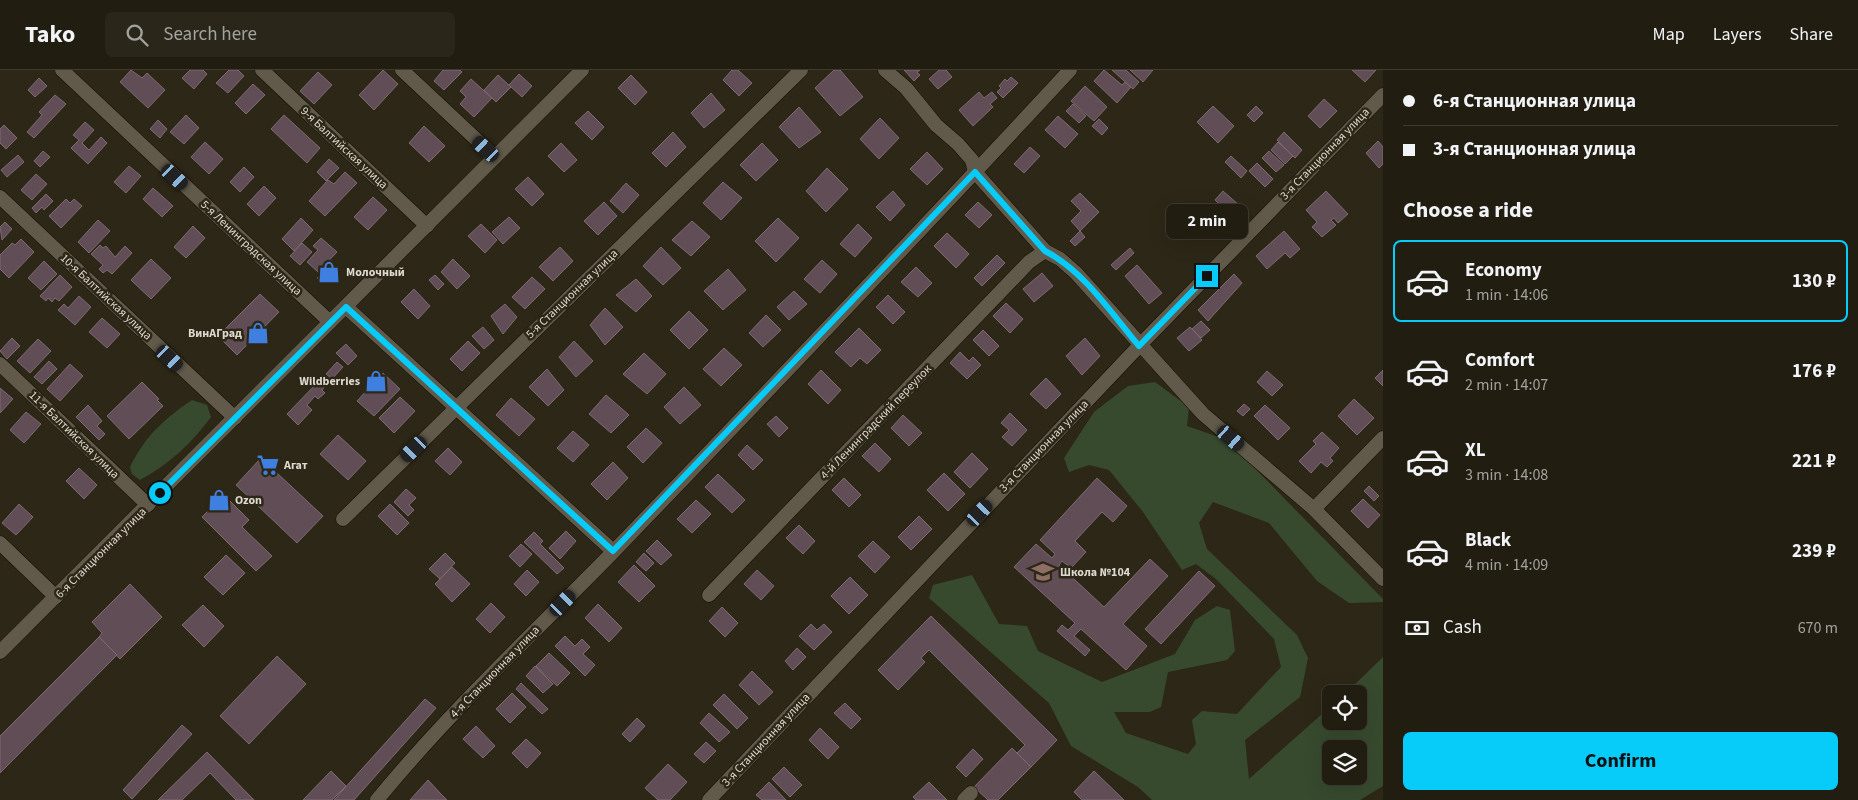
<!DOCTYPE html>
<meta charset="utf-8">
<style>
body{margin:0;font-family:"Source Sans 3",sans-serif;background:#2a261a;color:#f1f3f6;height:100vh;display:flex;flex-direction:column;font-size:19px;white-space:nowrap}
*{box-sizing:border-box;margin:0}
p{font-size:16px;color:#a2a29f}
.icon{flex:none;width:28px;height:28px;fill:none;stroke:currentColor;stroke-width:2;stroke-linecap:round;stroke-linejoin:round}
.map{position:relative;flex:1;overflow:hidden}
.details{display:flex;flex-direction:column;background:#221d11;width:475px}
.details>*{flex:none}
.top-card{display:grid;align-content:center;height:110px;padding:0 20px;background:#221d11}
.tools{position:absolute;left:1322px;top:615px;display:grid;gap:10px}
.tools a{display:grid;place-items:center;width:45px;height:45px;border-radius:8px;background:#221d11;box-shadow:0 5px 20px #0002,0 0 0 1px #3f3b31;font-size:25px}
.end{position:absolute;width:22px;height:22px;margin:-11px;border:6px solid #07cbf9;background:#111;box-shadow:0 0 0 2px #111}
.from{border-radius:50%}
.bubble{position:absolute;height:35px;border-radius:8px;background:#221d11;box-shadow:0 5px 20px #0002,0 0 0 1px #3f3b31;font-size:16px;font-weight:700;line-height:35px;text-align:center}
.car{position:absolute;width:15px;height:30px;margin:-15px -8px;border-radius:6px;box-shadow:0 0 4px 1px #0007;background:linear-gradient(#222 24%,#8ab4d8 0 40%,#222 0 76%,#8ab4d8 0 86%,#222 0)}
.top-card b{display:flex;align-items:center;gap:18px;height:48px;font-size:19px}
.top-card b+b{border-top:1px solid #3f3b31}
.top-card i{width:12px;height:12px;background:#f1f3f6}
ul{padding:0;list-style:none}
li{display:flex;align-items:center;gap:15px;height:82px;margin:0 10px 8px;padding:0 10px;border:2px solid transparent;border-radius:8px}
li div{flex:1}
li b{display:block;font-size:19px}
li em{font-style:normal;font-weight:700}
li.selected{border-color:#07cbf9}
li>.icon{width:45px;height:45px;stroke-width:1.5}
h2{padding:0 20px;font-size:22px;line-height:60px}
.pay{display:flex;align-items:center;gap:12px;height:55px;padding:0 20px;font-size:19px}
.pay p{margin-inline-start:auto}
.action{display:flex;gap:10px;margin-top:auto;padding:10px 20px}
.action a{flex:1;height:58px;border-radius:8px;background:#07cbf9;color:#111;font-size:20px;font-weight:700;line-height:58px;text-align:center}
header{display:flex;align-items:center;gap:30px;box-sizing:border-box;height:70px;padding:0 25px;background:#221d11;border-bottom:1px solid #3f3b31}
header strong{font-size:24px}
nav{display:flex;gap:28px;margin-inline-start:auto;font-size:18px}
.search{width:350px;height:45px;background:#2a261a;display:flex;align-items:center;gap:12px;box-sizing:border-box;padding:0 18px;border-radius:8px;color:#a2a29f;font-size:19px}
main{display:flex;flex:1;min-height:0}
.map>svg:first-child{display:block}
.green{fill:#374a2e;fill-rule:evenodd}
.building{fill:#604d55;stroke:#7e6a72}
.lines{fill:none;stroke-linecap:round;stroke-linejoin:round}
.minor-casing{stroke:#150f03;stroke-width:15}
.secondary-casing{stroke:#150f03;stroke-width:15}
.minor{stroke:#615a4a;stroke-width:14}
.secondary{stroke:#615a4a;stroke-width:14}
.route{stroke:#07cbf9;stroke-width:6}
.labels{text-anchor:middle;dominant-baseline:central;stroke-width:5;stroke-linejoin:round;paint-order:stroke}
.street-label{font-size:12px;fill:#ddd9cf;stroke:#2d2717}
.poi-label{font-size:12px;font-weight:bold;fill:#ddd9cf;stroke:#2d2717;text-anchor:start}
</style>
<header>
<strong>Tako</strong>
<div class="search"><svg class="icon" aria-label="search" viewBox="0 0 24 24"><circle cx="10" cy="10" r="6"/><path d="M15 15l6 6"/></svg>Search here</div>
<nav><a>Map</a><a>Layers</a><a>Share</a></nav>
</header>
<main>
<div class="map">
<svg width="1383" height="730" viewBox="0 0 1383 730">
<rect width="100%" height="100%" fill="#2d2717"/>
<g class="green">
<path d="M1155 312 1189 337 1187 356 1227 370 1383 529V532L1349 533 1317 511 1269 453 1213 432 1199 453 1207 479 1297 565 1308 588 1300 627 1245 670 1249 709 1331 636V651H1359V624H1345L1383 587V716L1360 730H1152L1138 717 1071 676 1049 633 929 528 933 515 972 505 999 554 1027 556 1038 581 1102 612 1175 584 1195 550 1217 536 1230 540 1235 581 1227 590 1168 602 1161 637 1150 642H1114L1126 663 1188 684 1196 674 1192 650 1202 641 1237 644 1281 597 1274 569 1216 509 1196 494 1182 500 1143 442 1109 400 1089 395 1069 402 1064 388 1094 342 1128 316ZM1331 679H1359V706H1331Z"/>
<path d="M192 330 207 335 211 347C192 373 168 395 140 410L132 404 130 397C145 366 164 349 192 330Z"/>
</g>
<g class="building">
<path d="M131 0 142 8 147 3 165 20 148 38 120 12Z"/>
<path d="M190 0H203L207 4 194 19 182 8Z"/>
<path d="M229 0H238L244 6 228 23 216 13Z"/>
<path d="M383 0 398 14 374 40 359 25Z"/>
<path d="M460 0 462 2 444 20 434 11 443 0Z"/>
<path d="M732 0H738L752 13 739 26 723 10Z"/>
<path d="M834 0H840L863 27 840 46 815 18Z"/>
<path d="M904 0H920L917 2 920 5 914 11Z"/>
<path d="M939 0H946L952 7 938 19 929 9Z"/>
<path d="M1104 0 1122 15 1125 12 1131 17 1117 33 1094 11Z"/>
<path d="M1112 0H1126L1139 12 1133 19Z"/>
<path d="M1130 0H1153L1143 12Z"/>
<path d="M1352 0H1376L1365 12Z"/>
<path d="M318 2 332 15 314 34 300 21Z"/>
<path d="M519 4 532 16 522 27 509 15Z"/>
<path d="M498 5 511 17 496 32 484 20Z"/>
<path d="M631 5 647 22 635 35 618 18Z"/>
<path d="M1011 7 1018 13 1003 28 997 22 1001 18 999 16 1005 9 1007 11Z"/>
<path d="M39 8 47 16 35 27 28 20Z"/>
<path d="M471 9 492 28 474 47 460 34 466 27 460 21Z"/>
<path d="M253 14 265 25 246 44 235 33Z"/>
<path d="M1085 16 1107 37 1094 51 1071 31Z"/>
<path d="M979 22 984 28 992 22 997 28 990 34 993 37 973 56 959 40Z"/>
<path d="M711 23 725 40 704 58 691 43Z"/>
<path d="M55 25 66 34 34 68 27 62 42 45 39 42Z"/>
<path d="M1324 29 1337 41 1320 58 1308 46Z"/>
<path d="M1073 34 1086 46 1079 53 1066 41Z"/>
<path d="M1213 36 1234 56 1218 73 1197 52Z"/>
<path d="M1256 36 1263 43 1254 52 1247 45Z"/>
<path d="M799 37 821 62 799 78 779 57Z"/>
<path d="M588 41 604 57 592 70 575 53Z"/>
<path d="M186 45 199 58 184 74 170 62Z"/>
<path d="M284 45 320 78 307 93 271 59Z"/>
<path d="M1058 46 1078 64 1065 78 1045 60Z"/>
<path d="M880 48 899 68 879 89 860 69Z"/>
<path d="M1099 49 1108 58 1102 65 1092 56Z"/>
<path d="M158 50 167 59 160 68 150 59Z"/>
<path d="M85 52 94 60 82 73 89 80 101 67 107 73 88 94 71 78 79 70 73 65Z"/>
<path d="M4 55 17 68 6 79 0 73V59Z"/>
<path d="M424 56 445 76 429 92 409 73Z"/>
<path d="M673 62 686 77 666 97 652 83Z"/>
<path d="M1284 62 1302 80 1295 88 1277 70Z"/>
<path d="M1378 71 1383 77V94L1379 98 1366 83Z"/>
<path d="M205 72 223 89 209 104 191 87Z"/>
<path d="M1278 72 1293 86 1285 94 1271 80Z"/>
<path d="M561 73 577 90 564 102 548 86Z"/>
<path d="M762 73 778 90 756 111 740 95Z"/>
<path d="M1030 77 1040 86 1024 103 1014 94Z"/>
<path d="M43 81 50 87 40 97 34 91Z"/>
<path d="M1269 81 1284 95 1276 102 1262 88Z"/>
<path d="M927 82 943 99 927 115 910 99Z"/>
<path d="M18 85 24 92 7 107 1 100Z"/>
<path d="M1231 86 1247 101 1241 108 1225 92Z"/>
<path d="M329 89 339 98 326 111 317 102Z"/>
<path d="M1257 93 1273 109 1265 117 1249 101Z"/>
<path d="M129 96 141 106 126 123 114 112Z"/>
<path d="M244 97 254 107 240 122 230 112Z"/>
<path d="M827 98 848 119 826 142 806 121Z"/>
<path d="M345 102 357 113 325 146 309 131 328 110 334 114Z"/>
<path d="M36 104 47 114 32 130 21 120Z"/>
<path d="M528 107 544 124 532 136 515 119Z"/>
<path d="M723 112 742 128 721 150 703 133Z"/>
<path d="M626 113 639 125 623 143 610 131Z"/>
<path d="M264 116 276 128 259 146 247 134Z"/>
<path d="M153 118 173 136 162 147 143 129Z"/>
<path d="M893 121 905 135 890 151 876 137Z"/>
<path d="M1223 121 1240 136 1231 145 1215 130Z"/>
<path d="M1326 121 1348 144 1338 153 1334 148 1331 150 1336 155 1322 167 1312 157 1317 152 1306 140Z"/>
<path d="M1080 123 1099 142 1080 161 1071 151 1081 141 1071 131Z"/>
<path d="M46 124 53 131 44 140 42 137 36 143 32 138Z"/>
<path d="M373 127 387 140 368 160 354 147Z"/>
<path d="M66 129 70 133 74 129 82 136 61 158 49 146Z"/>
<path d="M604 132 617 146 598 165 584 151Z"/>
<path d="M978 132 992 145 979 158 965 145Z"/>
<path d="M509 147 520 158 503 174 492 162Z"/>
<path d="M301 148 313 160 294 181 282 169Z"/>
<path d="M778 148 799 168 776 192 755 171Z"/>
<path d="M98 150 110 161 89 183 78 172Z"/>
<path d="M692 151 710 167 691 186 672 170Z"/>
<path d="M5 152 12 159 2 170 0 157Z"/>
<path d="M481 154 497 170 485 183 468 166Z"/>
<path d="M858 154 872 168 855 187 840 174Z"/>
<path d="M193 156 205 168 186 188 174 177Z"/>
<path d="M1080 161 1085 167 1075 176 1070 171Z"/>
<path d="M1284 161 1300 179 1290 188 1285 183 1267 199 1256 186Z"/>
<path d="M947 163 969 184 956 198 934 176Z"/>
<path d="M321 168 337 182 318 202 307 192 318 180 313 176Z"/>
<path d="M21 169 34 182 9 208 0 199V185L12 173 15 175Z"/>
<path d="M302 173 312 182 300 195 290 186Z"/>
<path d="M100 175 103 178 106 176 115 187 125 176 132 183 112 204 107 200 103 203 99 199 103 195 91 184Z"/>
<path d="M560 177 573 191 553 211 539 197Z"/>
<path d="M661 177 681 198 663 215 643 196Z"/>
<path d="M1130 178 1134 183 1116 200 1111 195Z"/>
<path d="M997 185 1005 193 982 216 974 208Z"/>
<path d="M151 189 171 208 151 229 131 210Z"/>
<path d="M453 189 470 206 457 219 441 202Z"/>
<path d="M822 190 837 204 820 223 804 209Z"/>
<path d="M44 191 57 204 41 220 28 208Z"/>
<path d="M329 195 335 202 329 208 323 202Z"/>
<path d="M1137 195 1162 223 1149 234 1125 206Z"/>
<path d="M916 197 932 213 918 227 901 212Z"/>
<path d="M728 199 746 220 723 240 704 221Z"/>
<path d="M323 202 328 208 322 213 317 208Z"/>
<path d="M1042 203 1053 216 1034 232 1023 219Z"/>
<path d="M1234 204 1242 213 1208 251 1198 240Z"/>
<path d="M60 205 72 217 59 231 55 228 52 232 48 228 46 231 40 226Z"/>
<path d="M435 205 444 214 438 220 429 210Z"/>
<path d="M532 207 545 219 525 239 512 227Z"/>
<path d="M636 209 652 226 636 242 616 225Z"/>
<path d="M414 219 430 236 418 249 401 232Z"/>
<path d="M794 221 807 234 789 250 777 237Z"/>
<path d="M260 224 279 242 237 285 218 266Z"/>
<path d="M888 225 905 242 893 254 876 237Z"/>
<path d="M79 226 91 237 75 255 58 240 64 234 68 238Z"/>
<path d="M1006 233 1023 249 1010 263 993 246Z"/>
<path d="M505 234 517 247 503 264 491 246Z"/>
<path d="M605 238 623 257 605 275 590 255Z"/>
<path d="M689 241 708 260 689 279 670 260Z"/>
<path d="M766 245 781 260 763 277 749 263Z"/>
<path d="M102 248 120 264 107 278 89 262Z"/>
<path d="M1201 251 1210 260 1201 268 1192 259Z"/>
<path d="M483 257 494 270 484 279 472 266Z"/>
<path d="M1190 257 1202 270 1189 281 1177 268Z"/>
<path d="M859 258 881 280 867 294 860 288 851 297 835 282Z"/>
<path d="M983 260 999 276 989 286 973 270Z"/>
<path d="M12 268 20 276 7 289 0 281Z"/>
<path d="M1085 268 1100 286 1082 305 1066 286Z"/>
<path d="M38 269 51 281 30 303 17 291Z"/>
<path d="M468 271 480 283 462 301 450 289Z"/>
<path d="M574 271 593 291 576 307 559 287Z"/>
<path d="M346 274 357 286 348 295 336 283Z"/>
<path d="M724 278 742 295 721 316 703 299Z"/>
<path d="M960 282 969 291 973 287 981 295 967 309 950 293Z"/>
<path d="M644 283 666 304 647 324 623 304Z"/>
<path d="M49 291 57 299 42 314 34 307Z"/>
<path d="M337 292 343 297 332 309 326 304Z"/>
<path d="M70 294 83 306 60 331 47 319Z"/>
<path d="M547 299 564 320 548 336 529 317Z"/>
<path d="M821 300 841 320 828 334 808 314Z"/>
<path d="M1383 300V316L1375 308Z"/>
<path d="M1267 301 1283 315 1272 326 1257 312Z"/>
<path d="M383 303 400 319 374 346 357 331Z"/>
<path d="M322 308 328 313 322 320 325 323 318 329 315 326 307 335 312 340 298 355 287 344Z"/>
<path d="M1046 308 1061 324 1046 339 1030 324Z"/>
<path d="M142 312 159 329 157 330 163 336 129 369 107 346Z"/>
<path d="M684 317 701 335 680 354 664 337Z"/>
<path d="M0 318 13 329 0 343Z"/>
<path d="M606 325 629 345 611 363 589 344Z"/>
<path d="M400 327 415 341 394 363 379 348Z"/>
<path d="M511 328 535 349 519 366 496 345Z"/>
<path d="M1354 329 1374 348 1357 365 1338 346Z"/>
<path d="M1244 334 1250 339 1243 346 1237 341Z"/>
<path d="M88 335 102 351 97 356 105 364 99 370 76 347Z"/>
<path d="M1265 335 1290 358 1278 370 1254 346Z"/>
<path d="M26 342 41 354 24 373 10 360Z"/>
<path d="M1010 343 1027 360 1012 376 1002 367 1009 360 1001 353Z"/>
<path d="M903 345 922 363 909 376 891 358Z"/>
<path d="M776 346 788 358 779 367 767 354Z"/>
<path d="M646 358 662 373 643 393 627 377Z"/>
<path d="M573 361 589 375 573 392 557 378Z"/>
<path d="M1322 362 1339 378 1330 388 1333 391 1327 397 1321 392 1311 403 1299 391 1316 374 1313 371Z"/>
<path d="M338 365 366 391 348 410 320 384Z"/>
<path d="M875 373 891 389 879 402 862 386Z"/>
<path d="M747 375 763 390 753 400 738 385Z"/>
<path d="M448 378 462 392 450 405 435 391Z"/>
<path d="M972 383 988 399 970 418 954 402Z"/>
<path d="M261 388 323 446 297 473 236 415Z"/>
<path d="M613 392 628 408 607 430 591 414Z"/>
<path d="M79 398 97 415 84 429 66 411Z"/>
<path d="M944 403 965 424 948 441 927 420Z"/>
<path d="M718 404 745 430 732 443 705 417Z"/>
<path d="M844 408 861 425 849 437 832 420Z"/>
<path d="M1097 408 1127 436 1113 452 1102 442 1075 471 1086 482 1071 498 1062 491 1059 495 1104 537 1150 489 1168 506 1123 554 1147 576 1126 600 1081 559 1074 566 1090 580 1085 586 1057 561 1062 555 1068 560 1075 553 1014 497 1036 474 1052 488 1055 484 1040 470Z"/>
<path d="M1369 416 1379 426 1374 431 1364 421Z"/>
<path d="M406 419 416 428 409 435 414 440 408 446 394 432Z"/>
<path d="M224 425 249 450 242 457 272 486 256 501 202 447Z"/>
<path d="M1363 429 1380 445 1368 458 1351 441Z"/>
<path d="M696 430 711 444 692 463 677 449Z"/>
<path d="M19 434 33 447 16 465 2 453Z"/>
<path d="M390 434 409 453 397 465 378 446Z"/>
<path d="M919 446 932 459 911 480 898 467Z"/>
<path d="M799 455 815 471 803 484 786 468Z"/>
<path d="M566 461 576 471 560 489 549 478Z"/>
<path d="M534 462 543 471 540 474 564 498 557 504 524 472Z"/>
<path d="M657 470 672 485 661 495 646 481Z"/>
<path d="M873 471 890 487 875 503 858 486Z"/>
<path d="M521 474 532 484 520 497 509 486Z"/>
<path d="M445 483 455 493 440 509 429 499Z"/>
<path d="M644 483 654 493 646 501 636 492Z"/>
<path d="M226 485 245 503 223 525 204 507Z"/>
<path d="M634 495 655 516 639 532 618 512Z"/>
<path d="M452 497 470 514 452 532 435 514Z"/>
<path d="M527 500 539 512 526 526 514 514Z"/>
<path d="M757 500 774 516 761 530 744 514Z"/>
<path d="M1199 501 1215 516 1161 574 1145 559Z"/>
<path d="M850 507 868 525 849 544 831 526Z"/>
<path d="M130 514 162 547 120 589 99 567 102 563 92 552Z"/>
<path d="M491 533 505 547 490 563 476 549Z"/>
<path d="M598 534 622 558 609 572 585 548Z"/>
<path d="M203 535 224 556 204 577 182 555Z"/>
<path d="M722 537 738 553 725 567 709 551Z"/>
<path d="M931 546 1057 670 1031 697 1017 683 1025 675 929 580 921 588 925 592 898 620 878 600Z"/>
<path d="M811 554 817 560 824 554 832 562 814 580 799 566Z"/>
<path d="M565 566 575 576 582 569 590 577 583 584 595 595 585 606 555 576Z"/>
<path d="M99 567 117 585 0 703V666Z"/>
<path d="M797 578 806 587 793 600 785 591Z"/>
<path d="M549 583 570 603 557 616 536 596Z"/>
<path d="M277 586 306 614 249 674 220 646Z"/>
<path d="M535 596 553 614 543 623 526 606Z"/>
<path d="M752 601 773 622 759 635 739 615Z"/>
<path d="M521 613 548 639 542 644 516 619Z"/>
<path d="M512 623 526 637 510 653 496 639Z"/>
<path d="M724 624 748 648 737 659 713 635Z"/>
<path d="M425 629 436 638 354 730H334Z"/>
<path d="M845 633 861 649 851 659 834 643Z"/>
<path d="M709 643 730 662 719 672 700 653Z"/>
<path d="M637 648 645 656 630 672 622 664Z"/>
<path d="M182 655 192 664 132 729 123 720Z"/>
<path d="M476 656 495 676 483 688 463 669Z"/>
<path d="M820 658 839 677 828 689 809 670Z"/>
<path d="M526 669 541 683 527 698 512 683Z"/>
<path d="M706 672 716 681 704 693 694 684Z"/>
<path d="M1012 678 1031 697 998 730H988L974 717Z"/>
<path d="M973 679 983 689 966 707 956 697Z"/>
<path d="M207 682 254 730H236L210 703 182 730H158Z"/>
<path d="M668 694 687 712 670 730H658L645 718Z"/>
<path d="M784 697 802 715 790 727 772 709Z"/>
<path d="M331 701 346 716 332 730H303Z"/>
<path d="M1094 701 1124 730H1082L1074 722Z"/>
<path d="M428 710 440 723 447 730H410Z"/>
<path d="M769 712 786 730H762L756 725Z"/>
<path d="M929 712 947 730H916L913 727Z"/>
</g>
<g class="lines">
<g class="minor-casing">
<g id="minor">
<path d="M62 0 330 252"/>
<path d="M262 0 427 156"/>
<path d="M402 0 495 87"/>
<path d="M885 0 906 18 936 55 958 74 972 90 975 102 1045 181 1060 189 1076 203 1203 344 1314 439 1383 509"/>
<path d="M0 127 235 348"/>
<path d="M346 237 613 481"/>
<path d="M0 294 148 435"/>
<path d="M1314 439 1383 368"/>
<path d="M343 449 801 0"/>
<path d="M0 473 56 527"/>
<path d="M709 525 1029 192 1045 181"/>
<path d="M377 730C449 642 534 563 614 481 767 322 920 162 1070 0"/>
<path d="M709 730 1139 276 1383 25"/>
<path d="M964 730 971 723"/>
</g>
</g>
<g class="secondary-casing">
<path id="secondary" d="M0 582 582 0"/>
</g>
<use href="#minor" class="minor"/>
<use href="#secondary" class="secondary"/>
</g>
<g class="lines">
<path class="route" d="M160 423 346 237 613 481 975 102 1045 181C1084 201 1111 243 1139 276L1207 206"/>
</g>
<defs>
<g id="shop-bare" transform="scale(1.725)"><path d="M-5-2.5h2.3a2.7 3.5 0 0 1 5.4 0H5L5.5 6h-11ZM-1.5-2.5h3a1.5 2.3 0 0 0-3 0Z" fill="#3f7fe0" stroke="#2d2717" stroke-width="2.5" paint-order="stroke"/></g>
<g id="supermarket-bare" transform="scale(1.725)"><path d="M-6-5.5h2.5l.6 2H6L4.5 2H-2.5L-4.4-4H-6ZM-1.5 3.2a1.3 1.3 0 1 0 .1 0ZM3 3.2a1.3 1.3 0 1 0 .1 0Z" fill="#3f7fe0" stroke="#2d2717" stroke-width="2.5" paint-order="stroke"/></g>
<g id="school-bare" transform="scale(1.725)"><path d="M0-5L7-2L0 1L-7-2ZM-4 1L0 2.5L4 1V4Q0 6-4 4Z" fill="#8d6e63" stroke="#2d2717" stroke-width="2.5" paint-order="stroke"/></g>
</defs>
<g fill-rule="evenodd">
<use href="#shop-bare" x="329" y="202"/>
<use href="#shop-bare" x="258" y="263"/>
<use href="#shop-bare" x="376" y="311"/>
<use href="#supermarket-bare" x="268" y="395"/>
<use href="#shop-bare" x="219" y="430"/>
<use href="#school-bare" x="1043" y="502"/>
</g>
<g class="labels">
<g class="street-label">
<text transform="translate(344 78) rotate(43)">9-я Балтийская улица</text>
<text transform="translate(1325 84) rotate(-46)">3-я Станционная улица</text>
<text transform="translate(251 178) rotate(43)">5-я Ленинградская улица</text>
<text transform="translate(572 224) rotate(-44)">5-я Станционная улица</text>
<text transform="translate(106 227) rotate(43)">10-я Балтийская улица</text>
<text transform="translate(876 352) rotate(-46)">4-й Ленинградский переулок</text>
<text transform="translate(74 365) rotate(44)">11-я Балтийская улица</text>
<text transform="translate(1044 376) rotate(-46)">3-я Станционная улица</text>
<text transform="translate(101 483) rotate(-45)">6-я Станционная улица</text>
<text transform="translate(495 602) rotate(-46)">4-я Станционная улица</text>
<text transform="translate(766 670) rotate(-47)">3-я Станционная улица</text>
</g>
<g class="poi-label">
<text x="346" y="202">Молочный</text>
<text x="242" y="263" text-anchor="end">ВинАГрад</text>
<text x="360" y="311" text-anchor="end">Wildberries</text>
<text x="284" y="395">Агат</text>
<text x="235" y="430">Ozon</text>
<text x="1060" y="502">Школа №104</text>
</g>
</g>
</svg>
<div class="tools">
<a><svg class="icon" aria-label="locate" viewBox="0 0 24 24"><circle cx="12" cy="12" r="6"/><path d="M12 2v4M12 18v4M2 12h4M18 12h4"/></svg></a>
<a><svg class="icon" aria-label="layers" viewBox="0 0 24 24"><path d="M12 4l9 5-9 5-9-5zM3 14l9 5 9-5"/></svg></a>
</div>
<i class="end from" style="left:160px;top:423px"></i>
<i class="end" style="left:1207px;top:206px"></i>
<div class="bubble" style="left:1166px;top:134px;width:82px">2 min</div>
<i class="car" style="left:486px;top:79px;rotate:313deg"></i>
<i class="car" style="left:175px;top:107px;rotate:133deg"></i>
<i class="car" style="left:170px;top:288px;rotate:133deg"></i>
<i class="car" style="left:1231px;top:368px;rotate:131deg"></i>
<i class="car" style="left:414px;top:379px;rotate:226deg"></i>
<i class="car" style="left:980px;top:443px;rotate:43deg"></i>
<i class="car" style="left:563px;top:533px;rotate:44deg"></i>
</div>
<section class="details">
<div class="top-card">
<b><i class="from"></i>6-я Станционная улица</b>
<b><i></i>3-я Станционная улица</b>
</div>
<h2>Choose a ride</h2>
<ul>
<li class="selected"><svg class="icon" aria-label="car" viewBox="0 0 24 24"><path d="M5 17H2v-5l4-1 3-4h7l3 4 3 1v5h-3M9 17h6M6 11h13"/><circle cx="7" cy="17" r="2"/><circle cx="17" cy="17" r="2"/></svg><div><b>Economy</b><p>1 min · 14:06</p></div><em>130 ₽</em></li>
<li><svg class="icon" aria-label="car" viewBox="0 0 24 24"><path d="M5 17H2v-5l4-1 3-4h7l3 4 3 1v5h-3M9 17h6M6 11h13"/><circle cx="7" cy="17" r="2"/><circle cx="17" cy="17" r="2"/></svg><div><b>Comfort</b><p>2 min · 14:07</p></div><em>176 ₽</em></li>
<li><svg class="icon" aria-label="car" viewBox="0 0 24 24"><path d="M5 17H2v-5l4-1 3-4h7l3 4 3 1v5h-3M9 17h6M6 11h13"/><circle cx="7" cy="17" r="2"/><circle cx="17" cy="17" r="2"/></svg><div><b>XL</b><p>3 min · 14:08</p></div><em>221 ₽</em></li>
<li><svg class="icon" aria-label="car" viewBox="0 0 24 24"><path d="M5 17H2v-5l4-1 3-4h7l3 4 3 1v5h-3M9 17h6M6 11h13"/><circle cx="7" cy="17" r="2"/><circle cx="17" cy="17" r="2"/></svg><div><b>Black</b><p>4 min · 14:09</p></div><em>239 ₽</em></li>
</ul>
<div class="pay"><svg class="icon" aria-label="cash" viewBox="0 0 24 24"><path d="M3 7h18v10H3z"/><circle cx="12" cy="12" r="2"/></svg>Cash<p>670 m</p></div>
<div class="action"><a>Confirm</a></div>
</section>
</main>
